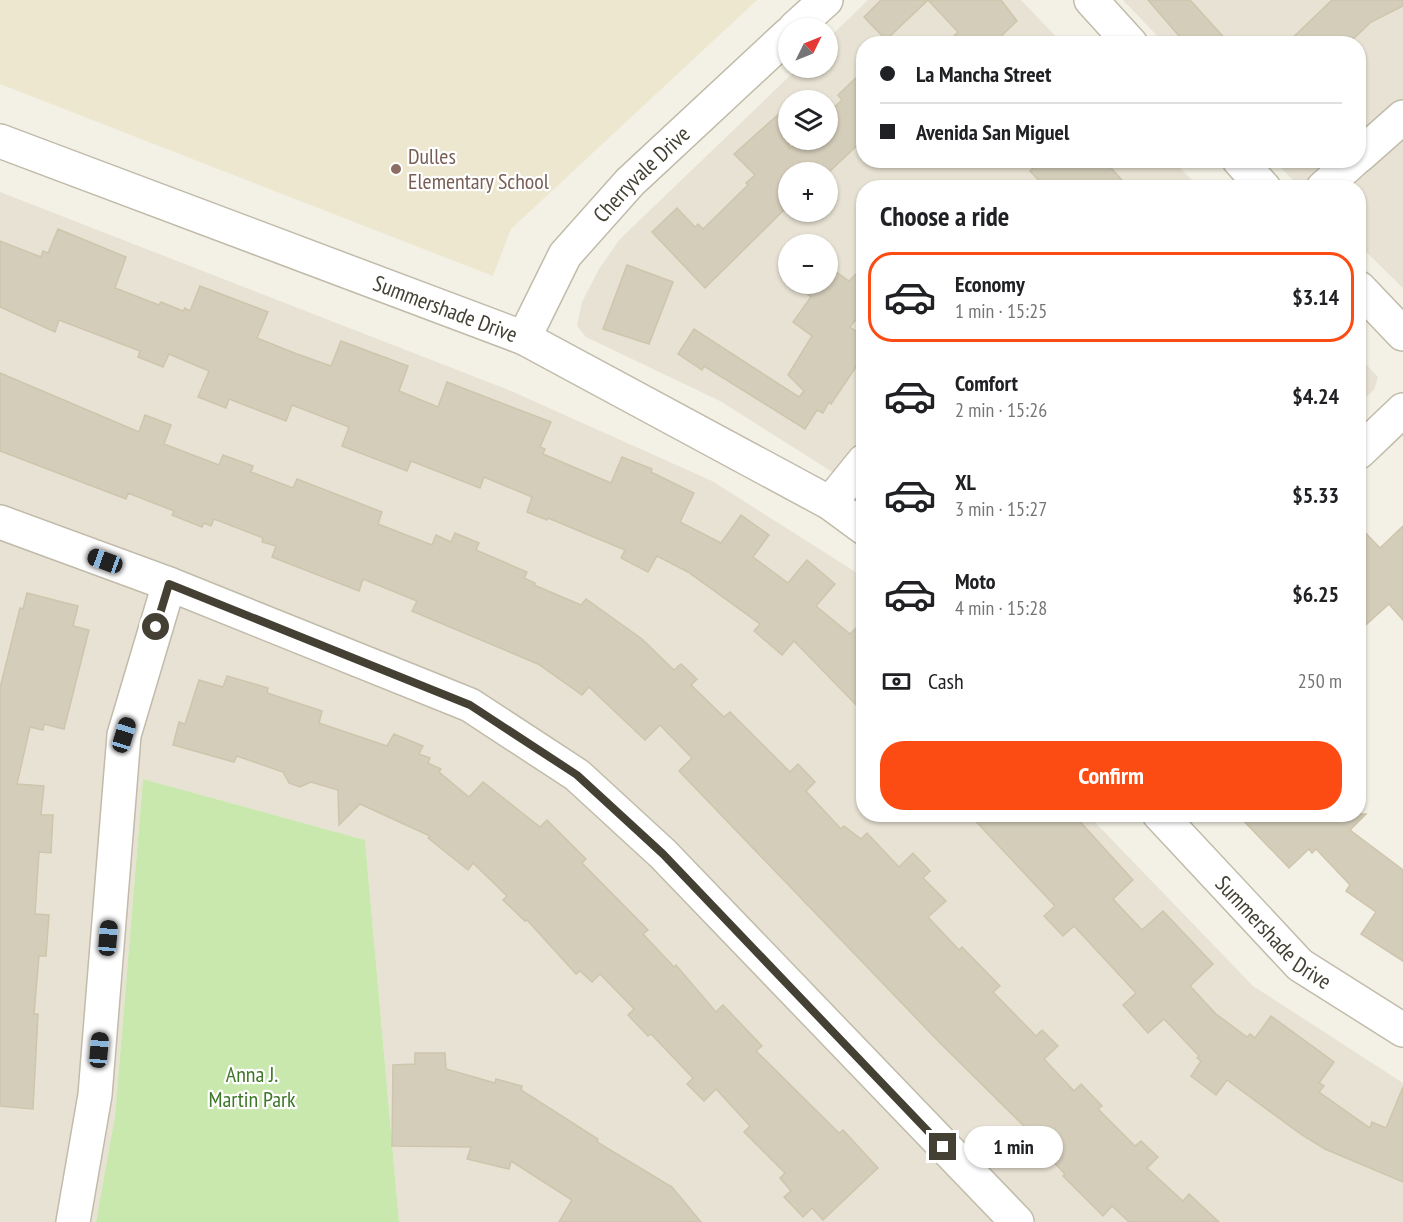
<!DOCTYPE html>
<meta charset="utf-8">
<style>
body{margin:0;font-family:"PT Sans Narrow",sans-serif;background:#f2f2f2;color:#202124;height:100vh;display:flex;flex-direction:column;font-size:22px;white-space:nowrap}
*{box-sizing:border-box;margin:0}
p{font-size:20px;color:#757577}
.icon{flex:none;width:33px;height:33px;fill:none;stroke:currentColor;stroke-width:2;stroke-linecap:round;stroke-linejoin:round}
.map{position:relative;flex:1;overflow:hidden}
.sheet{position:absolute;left:856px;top:180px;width:510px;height:642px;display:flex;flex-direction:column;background:#fff;border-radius:24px;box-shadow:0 2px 4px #0004}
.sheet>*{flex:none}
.hud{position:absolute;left:856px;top:36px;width:510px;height:132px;border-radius:24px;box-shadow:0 2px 4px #0004;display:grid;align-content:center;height:132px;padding:0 24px;background:#fff}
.needle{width:39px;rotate:47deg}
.buttons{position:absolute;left:778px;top:18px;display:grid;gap:12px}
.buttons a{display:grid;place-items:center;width:60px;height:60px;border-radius:50%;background:#fff;box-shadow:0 2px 4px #0004;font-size:30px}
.end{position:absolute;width:27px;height:27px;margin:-14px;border:8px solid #454034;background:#fff;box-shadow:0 0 0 3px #fff}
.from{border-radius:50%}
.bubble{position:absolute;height:42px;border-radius:21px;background:#fff;box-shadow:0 2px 4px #0004;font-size:20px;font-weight:700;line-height:42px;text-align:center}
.car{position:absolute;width:18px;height:36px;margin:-18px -9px;border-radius:8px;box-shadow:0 0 4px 2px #0007;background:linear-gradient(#222 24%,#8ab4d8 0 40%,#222 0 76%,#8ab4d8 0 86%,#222 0)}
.hud b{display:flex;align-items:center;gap:21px;height:57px;font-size:22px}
.hud b+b{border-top:2px solid #e0e0e0}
.hud i{width:15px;height:15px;background:#202124}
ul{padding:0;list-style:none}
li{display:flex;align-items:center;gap:18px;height:90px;margin:0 12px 9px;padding:0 12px;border:3px solid transparent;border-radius:24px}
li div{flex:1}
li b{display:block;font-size:22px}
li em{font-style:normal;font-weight:700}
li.current{border-color:#fc4c13}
li>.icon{width:54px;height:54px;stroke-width:1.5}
h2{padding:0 24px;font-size:27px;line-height:72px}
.pay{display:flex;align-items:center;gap:15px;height:66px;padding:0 24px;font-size:22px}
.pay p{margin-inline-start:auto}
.action{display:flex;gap:12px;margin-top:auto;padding:12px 24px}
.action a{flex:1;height:69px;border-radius:24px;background:#fc4c13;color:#fff;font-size:24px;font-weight:700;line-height:69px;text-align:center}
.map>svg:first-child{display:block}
.residential{fill:#e7e2d3;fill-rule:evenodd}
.education{fill:#ece7ce}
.green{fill:#c8e8ad}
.building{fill:#d4cdba;stroke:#cfc5ad;stroke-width:1.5}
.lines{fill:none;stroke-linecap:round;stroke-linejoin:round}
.minor-casing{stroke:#c1bbaa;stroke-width:36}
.minor{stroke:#fff;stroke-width:33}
.route{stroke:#454034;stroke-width:8}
.education-dot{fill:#8d6e63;stroke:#fff;stroke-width:2}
.labels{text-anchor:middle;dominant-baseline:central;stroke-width:4.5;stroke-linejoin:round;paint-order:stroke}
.education-label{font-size:22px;fill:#785e54;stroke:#fff;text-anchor:start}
.street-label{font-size:22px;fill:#454034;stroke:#fff}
.park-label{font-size:22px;fill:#3e7727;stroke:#fff}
</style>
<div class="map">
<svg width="1403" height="1222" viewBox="0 0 1403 1222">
<rect width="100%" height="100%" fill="#f3f0e5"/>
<g class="residential">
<path d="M868 0H1021L1062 43 864 44V160L1173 161 1199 187 864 188V492L720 401 586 337 577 326 582 302 599 269 620 239 798 68H828V39ZM789 100H828V140H789ZM789 172H828V212H789ZM789 244H828V284H789Z"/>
<path d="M1123 0H1403V288L1359 245V188L1300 187 1274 161 1359 160V44L1164 43Z"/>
<path d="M0 192 511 391 712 481 854 571 864 582V814L1088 815 1253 986 1403 1083V1222H399L365 840 143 779 115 1117 96 1222H0Z"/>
<path d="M1359 357 1378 377 1374 390 1359 403Z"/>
</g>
<path class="education" d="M0 0H757L511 229 493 276 0 84Z"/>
<path class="green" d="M143 779 365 840 399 1222H96L115 1116Z"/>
<g class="building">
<path d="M881 0H928L886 40 864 17Z"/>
<path d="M928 0H1001L1017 21 993 44H946L958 32Z"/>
<path d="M1148 0H1190L1230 44H1186Z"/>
<path d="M1332 0H1403V6L1371 22 1348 44H1286Z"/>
<path d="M864 70V139L828 173 789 172V205L705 288 652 232 677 208 695 227 698 224 703 229 748 185 746 183 755 175 734 154 789 105V149L799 140H828V113L842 100 838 95Z"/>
<path d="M1041 160H1104L1129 188H1046L1030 171Z"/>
<path d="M58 229 126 257 115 288 159 305 161 302 183 311 185 308 190 311 200 286 268 312 257 338 297 354 331 366 341 341 408 366 399 391 438 407 447 382 551 422 540 447 545 449 543 454 611 483 622 457 652 469 651 472 694 493 680 522 721 543 741 515 769 535 753 557 788 583 807 560 835 584 816 606 850 634 864 620V713L794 641 782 655 754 631 760 624 688 572 657 556 648 572 621 558 625 550 548 518 547 520 527 512 532 497 484 477 480 488 411 461 407 471 342 446 349 427 292 405 286 421 229 399 226 408 198 397 209 371 169 354 163 367 138 357 140 351 59 320 55 332 0 307V241L41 257 43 251 48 253Z"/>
<path d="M627 265 673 282 649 344 603 329Z"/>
<path d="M828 266 849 281 864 266V309L850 327 864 337V355L831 404 829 402 823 413 817 410 805 429 704 366 702 370 678 354 694 329 799 397 804 391 788 375 812 336 793 322 811 297 794 284H828Z"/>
<path d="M0 373 139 432 145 415 171 425 164 444 219 465 223 455 253 466 251 472 293 488 297 479 382 512 378 524 432 545 436 535 451 542 455 533 479 543 476 550 527 572 524 578 535 583 534 585 581 605 586 599 642 639 674 670 681 664 697 679 691 685 724 717 730 712 790 772 798 764 815 782 806 791 841 829 844 826 861 839 867 833 899 867 913 853 930 871 923 878 946 901 928 917 959 950 962 947 1000 986 993 992 1036 1036 1042 1030 1058 1046 1044 1059 1074 1091 1081 1084 1102 1106 1098 1109 1135 1146 1141 1141 1158 1157 1147 1168 1183 1201 1189 1194 1219 1222H1129L1112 1206 1103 1216 1063 1176 1065 1174 1028 1135 1030 1132 940 1043 679 771 692 758 660 725 645 740 589 687 582 695 538 664 412 611 417 601 363 579 359 591 272 557 276 546 262 542 263 538 214 519 211 526 204 523 202 527 172 515 174 511 128 493 126 499 0 451Z"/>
<path d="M1359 526 1380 548 1403 526V620L1389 604 1359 631Z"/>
<path d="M27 593 78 606 73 626 89 630 64 729 44 724 43 730 30 727 17 784 44 786 41 815H53L51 853 39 852 35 914 49 915 46 956H39L34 1014H38L33 1109 0 1106V688L20 608 23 609Z"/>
<path d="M227 676 268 688 267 693 322 711 319 723 387 746 394 734 423 746 419 754 430 758 428 763 441 769 439 772 469 797 483 782 540 827 547 820 586 859 582 863 648 930 643 934 674 967 676 965 716 1012 723 1005 762 1046 756 1051 839 1133 843 1130 878 1168 823 1220 812 1208 803 1217 784 1197 791 1191 780 1178 785 1173 744 1132 750 1126 716 1089 704 1101 687 1084 693 1078 651 1034 648 1036 628 1015 634 1009 600 974 592 982 580 971 576 974 527 920 525 921 503 900 507 896 473 863 468 870 428 838 430 836 360 804 339 825 338 790 311 782 300 787 289 783 283 772 237 756 234 762 173 745 179 722 185 724 199 680 223 687Z"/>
<path d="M969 814H1073L1133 880 1113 899 1142 930 1163 911 1213 964 1190 986 1216 1014 1247 1037 1250 1034 1255 1038 1271 1016 1334 1062 1319 1083 1324 1086 1319 1092 1370 1128 1372 1122 1386 1128 1403 1087V1182L1325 1149 1302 1135 1227 1080 1216 1095 1191 1076 1201 1061 1197 1058 1199 1056 1164 1019 1148 1033 1123 1005 1136 993 1074 926 1063 936 1044 916 1055 906Z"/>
<path d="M1237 814H1366L1350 830 1403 870V961L1361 934 1376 912 1346 891 1350 885 1316 849 1312 853 1309 849 1289 868Z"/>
<path d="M415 1053H445L446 1069 495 1083 496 1079 522 1086 521 1090 598 1139 597 1142 672 1187 701 1222H559L572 1200 511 1161 509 1169 467 1159 471 1147 392 1146 393 1065 415 1064Z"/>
</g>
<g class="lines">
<g class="minor-casing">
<g id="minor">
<path d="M1091 0 1131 44"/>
<path d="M795 28 826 0"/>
<path id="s1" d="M0 141 524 338 830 503 864 528"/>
<path d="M1359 156 1403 117"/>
<path d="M1239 160 1264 188"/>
<path d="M1323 188 1354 160"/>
<path d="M1359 288 1403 334"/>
<path id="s2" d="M524 338 565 255 630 182 789 34"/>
<path d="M1359 452 1403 410"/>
<path d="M830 503 864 461"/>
<path d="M0 522 169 584 470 705 577 775 663 854 1017 1222"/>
<path id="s3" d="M1159 814 1300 965 1403 1030"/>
<path d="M73 1222 95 1095 124 735 169 584"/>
</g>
</g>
<use href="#minor" class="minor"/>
</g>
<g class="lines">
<path class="route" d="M156 627 169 584 470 705 577 775 663 854 943 1147"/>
</g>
<circle class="education-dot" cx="396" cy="169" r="6"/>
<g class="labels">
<g class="education-label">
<text x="408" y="156">Dulles<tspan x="408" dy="25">Elementary School</tspan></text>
</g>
<g class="street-label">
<text stroke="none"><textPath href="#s2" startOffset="204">Cherryvale Drive</textPath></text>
<text stroke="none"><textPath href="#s1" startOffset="476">Summershade Drive</textPath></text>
<text stroke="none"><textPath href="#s3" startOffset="165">Summershade Drive</textPath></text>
</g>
<g class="park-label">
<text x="252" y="1074">Anna J.<tspan x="252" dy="25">Martin Park</tspan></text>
</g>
</g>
</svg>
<div class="buttons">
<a><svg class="needle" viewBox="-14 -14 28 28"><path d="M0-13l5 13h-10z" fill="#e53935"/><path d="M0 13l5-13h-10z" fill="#757577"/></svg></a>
<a><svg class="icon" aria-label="layers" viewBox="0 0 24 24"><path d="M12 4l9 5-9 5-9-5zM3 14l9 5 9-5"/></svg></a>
<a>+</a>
<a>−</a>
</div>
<i class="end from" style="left:156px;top:627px"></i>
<i class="end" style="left:943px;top:1147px"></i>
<div class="bubble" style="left:964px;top:1126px;width:99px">1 min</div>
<i class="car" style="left:105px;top:561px;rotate:290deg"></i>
<i class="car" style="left:124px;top:735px;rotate:17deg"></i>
<i class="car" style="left:108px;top:938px;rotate:5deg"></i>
<i class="car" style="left:99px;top:1050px;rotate:5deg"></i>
<div class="hud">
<b><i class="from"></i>La Mancha Street</b>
<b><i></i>Avenida San Miguel</b>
</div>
<section class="sheet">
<h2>Choose a ride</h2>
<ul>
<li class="current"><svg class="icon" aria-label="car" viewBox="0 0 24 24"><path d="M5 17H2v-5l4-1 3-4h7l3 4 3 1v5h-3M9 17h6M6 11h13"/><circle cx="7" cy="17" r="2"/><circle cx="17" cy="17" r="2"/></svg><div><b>Economy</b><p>1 min · 15:25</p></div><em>$3.14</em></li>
<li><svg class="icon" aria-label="car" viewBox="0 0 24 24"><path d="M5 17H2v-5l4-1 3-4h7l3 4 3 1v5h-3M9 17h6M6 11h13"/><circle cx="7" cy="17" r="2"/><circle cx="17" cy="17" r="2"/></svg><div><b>Comfort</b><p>2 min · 15:26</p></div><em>$4.24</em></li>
<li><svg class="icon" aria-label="car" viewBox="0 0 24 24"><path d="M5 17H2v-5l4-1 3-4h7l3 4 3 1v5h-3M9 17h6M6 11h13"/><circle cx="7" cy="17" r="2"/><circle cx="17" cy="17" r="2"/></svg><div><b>XL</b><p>3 min · 15:27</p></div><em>$5.33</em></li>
<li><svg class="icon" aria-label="car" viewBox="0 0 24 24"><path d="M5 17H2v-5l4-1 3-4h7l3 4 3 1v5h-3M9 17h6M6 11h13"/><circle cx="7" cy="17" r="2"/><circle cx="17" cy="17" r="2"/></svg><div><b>Moto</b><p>4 min · 15:28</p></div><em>$6.25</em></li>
</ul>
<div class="pay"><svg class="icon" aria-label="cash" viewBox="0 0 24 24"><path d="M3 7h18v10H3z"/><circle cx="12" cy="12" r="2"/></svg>Cash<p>250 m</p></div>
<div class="action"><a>Confirm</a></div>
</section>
</div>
